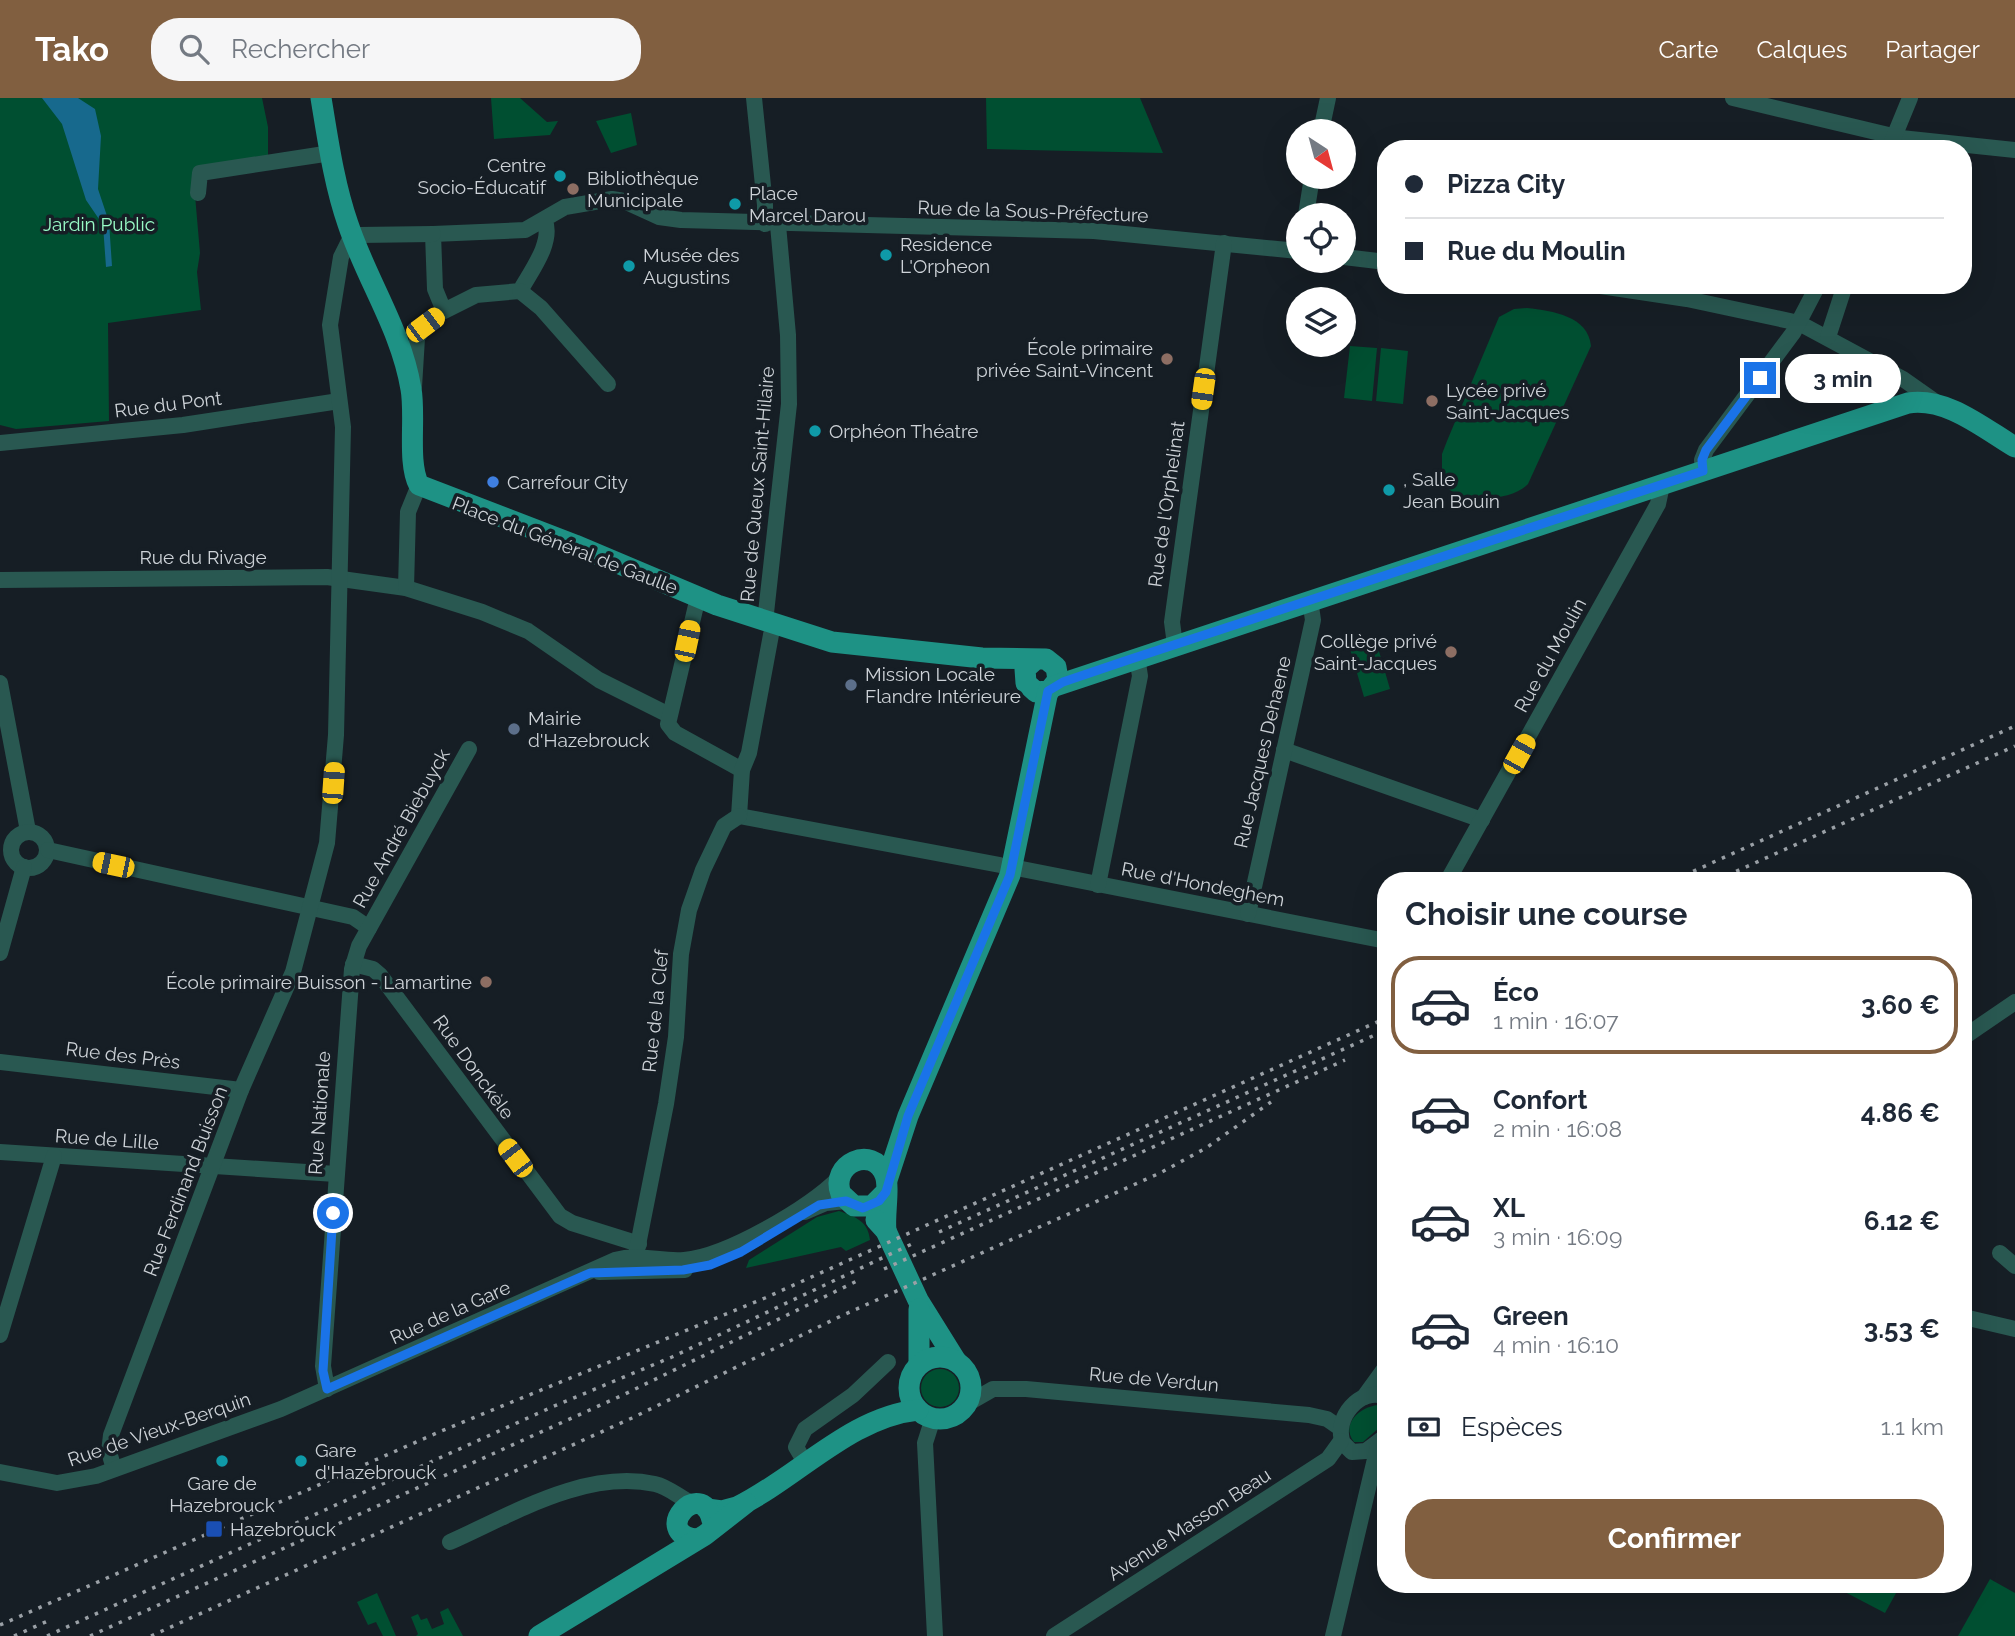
<!DOCTYPE html>
<html lang="fr">
<meta charset="utf-8">
<style>
body{margin:0;font-family:Raleway,sans-serif;background:#f6f6f7;color:#1f2937;height:100vh;display:flex;flex-direction:column;font-size:26px;white-space:nowrap}
*{box-sizing:border-box;margin:0}
p{font-size:23px;color:#747a83}
.icon{flex:none;width:38px;height:38px;fill:none;stroke:currentColor;stroke-width:2;stroke-linecap:round;stroke-linejoin:round}
.map{position:relative;flex:1;overflow:hidden}
.details{position:absolute;left:1377px;top:774px;width:595px;height:721px;display:flex;flex-direction:column;background:#fff;border-radius:28px;box-shadow:0 7px 28px #0002}
.details>*{flex:none}
.hud{position:absolute;left:1377px;top:42px;width:595px;height:154px;border-radius:28px;box-shadow:0 7px 28px #0002;display:grid;align-content:center;height:154px;padding:0 28px;background:#fff}
.needle{width:46px;rotate:144deg}
.tools{position:absolute;left:1286px;top:21px;display:grid;gap:14px}
.tools a{display:grid;place-items:center;width:70px;height:70px;border-radius:50%;background:#fff;box-shadow:0 7px 28px #0002;font-size:35px}
.end{position:absolute;width:32px;height:32px;margin:-16px;border:9px solid #1a73e8;background:#fff;box-shadow:0 0 0 4px #fff}
.from{border-radius:50%}
.bubble{position:absolute;height:49px;border-radius:24px;background:#fff;box-shadow:0 7px 28px #0002;font-size:23px;font-weight:700;line-height:49px;text-align:center}
.car{position:absolute;width:21px;height:42px;margin:-21px -10px;border-radius:9px;box-shadow:0 0 5px 2px #0007;background:linear-gradient(#f5c518 24%,#345 0 40%,#f5c518 0 76%,#345 0 86%,#f5c518 0)}
.hud b{display:flex;align-items:center;gap:24px;height:66px;font-size:26px}
.hud b+b{border-top:2px solid #e0e1e3}
.hud i{width:18px;height:18px;background:#1f2937}
ul{padding:0;list-style:none}
li{display:flex;align-items:center;gap:21px;height:98px;margin:0 14px 10px;padding:0 14px;border:4px solid transparent;border-radius:28px}
li div{flex:1}
li b{display:block;font-size:26px}
li em{font-style:normal;font-weight:700}
li.on{border-color:#815f40}
li>.icon{width:63px;height:63px;stroke-width:1.5}
h2{padding:0 28px;font-size:32px;line-height:84px}
.pay{display:flex;align-items:center;gap:18px;height:77px;padding:0 28px;font-size:26px}
.pay p{margin-inline-start:auto}
.cta{display:flex;gap:14px;margin-top:auto;padding:14px 28px}
.cta a{flex:1;height:80px;border-radius:28px;background:#815f40;color:#fff;font-size:28px;font-weight:700;line-height:80px;text-align:center}
header{display:flex;align-items:center;gap:42px;box-sizing:border-box;height:98px;padding:0 35px;background:#815f40;color:#fff}
header strong{font-size:33px}
nav{display:flex;gap:38px;margin-inline-start:auto;font-size:24px}
.search{width:490px;height:63px;background:#f6f6f7;display:flex;align-items:center;gap:18px;box-sizing:border-box;padding:0 24px;border-radius:28px;color:#747a83;font-size:26px}
.map>svg:first-child{display:block}
.green{fill:#004f31}
.water{fill:#17698d}
.lines{fill:none;stroke-linecap:round;stroke-linejoin:round}
.minor{stroke:#295851;stroke-width:16}
.major{stroke:#1e9285;stroke-width:21}
.rail{stroke:#9aa0a6;stroke-width:3.5;stroke-dasharray:3.5 7;stroke-linecap:butt}
.route{stroke:#1a73e8;stroke-width:9}
.culture-dot{fill:#0f9aa8;stroke:#161e25;stroke-width:2.5}
.education-dot{fill:#8d6e63;stroke:#161e25;stroke-width:2.5}
.shop-dot{fill:#3f7fe0;stroke:#161e25;stroke-width:2.5}
.service-dot{fill:#5c6f8a;stroke:#161e25;stroke-width:2.5}
.transit-dot{fill:#1a4fb4;stroke:#161e25;stroke-width:2.5}
.labels{text-anchor:middle;dominant-baseline:central;stroke-width:7;stroke-linejoin:round;paint-order:stroke}
.poi-label{font-size:19px;fill:#cdd2d7;stroke:#161e25;text-anchor:start}
.street-label{font-size:19px;fill:#cdd2d7;stroke:#161e25}
.park-label{font-size:19px;fill:#98fac6;stroke:#161e25}
</style>
<header>
<strong>Tako</strong>
<div class="search"><svg class="icon" aria-label="search" viewBox="0 0 24 24"><circle cx="10" cy="10" r="6"/><path d="M15 15l6 6"/></svg>Rechercher</div>
<nav><a>Carte</a><a>Calques</a><a>Partager</a></nav>
</header>
<div class="map">
<svg width="2015" height="1538" viewBox="0 0 2015 1538">
<rect width="100%" height="100%" fill="#161e25"/>
<g class="green">
<path d="M0 0H262L268 29V61L193 74 200 155 197 174 201 212 108 225 109 323 16 331 0 327Z"/>
<path d="M491 0H520L547 24 558 23 550 37 494 41Z"/>
<path d="M986 0H1140L1163 55 987 51Z"/>
<path d="M631 15 637 47 611 55 596 23Z"/>
<path d="M1527 210C1553 213 1588 218 1591 248L1528 386C1511 404 1456 407 1442 384V356L1447 343 1499 219 1514 211Z"/>
<path d="M1350 248 1377 250 1372 303 1344 300Z"/>
<path d="M1381 250 1408 253 1403 306 1376 303Z"/>
<path d="M1376 543 1390 591 1364 599 1350 551Z"/>
<path d="M839 1113C856 1119 868 1123 870 1142L846 1153 841 1149 746 1170 749 1162 817 1119Z"/>
<circle cx="940" cy="1290" r="19"/>
<path d="M1378 1307 1385 1315 1380 1329 1363 1344H1354C1340 1326 1360 1309 1378 1307Z"/>
<path d="M1990 1481 2015 1495V1538H1958Z"/>
<path d="M1844 1486H1901L1885 1515 1841 1492Z"/>
<path d="M377 1495 396 1538H383L376 1524 368 1527 357 1504Z"/>
<path d="M448 1510 463 1538H416L418 1536 411 1519 418 1516 421 1522 427 1520 432 1531 444 1526 440 1514Z"/>
</g>
<path class="water" d="M42 0H78L95 11 101 38 98 91 109 124 112 168 106 169 103 127 86 102 62 26Z"/>
<g class="lines">
<g class="minor">
<path d="M754 0 765 107V126"/>
<path d="M1733 0 1901 40 2015 52"/>
<path d="M1321 33 1328 0"/>
<path d="M1889 51 1910 0"/>
<path d="M198 95 200 75 331 55"/>
<path d="M1306 117 1312 79"/>
<path d="M545 123C553 145 531 173 520 193L476 197 444 213 435 191 433 136 525 132 565 109 612 101 624 103 659 119 681 122 1094 133 1298 153"/>
<path d="M1344 159 1386 164"/>
<path d="M1594 187 1687 201 1799 225 1903 281 1940 307"/>
<path d="M520 193 541 210 608 286"/>
<path d="M1828 239 1845 187"/>
<path d="M414 289 417 240 425 227"/>
<path d="M0 345 183 327 339 303"/>
<path d="M1703 373 1702 362 1706 352 1793 235 1818 187"/>
<path d="M0 482 327 479 406 490 482 514 528 533 599 582 669 617"/>
<path d="M406 490 408 414 419 387"/>
<path d="M698 499 668 626 675 635 742 672"/>
<path d="M765 524 789 306 788 237 778 127"/>
<path d="M1175 547 1172 524 1224 145"/>
<path d="M0 585 28 733"/>
<path d="M1284 652 1482 722"/>
<path d="M739 718 1000 767"/>
<path d="M739 718 742 672 749 655 773 526"/>
<circle cx="29" cy="752" r="18"/>
<path d="M48 752 353 819 369 830"/>
<path d="M1012 769 1386 843"/>
<path d="M1448 782 1658 406 1662 387"/>
<path d="M1098 787 1140 578 1137 559"/>
<path d="M1248 816 1313 522 1310 502"/>
<path d="M0 855 24 769"/>
<path d="M353 866 373 871 380 877 560 1118 572 1125 639 1146"/>
<path d="M1964 939 2015 904"/>
<path d="M0 964 241 992"/>
<path d="M0 1054 336 1076"/>
<path d="M805 1114 826 1105 846 1103"/>
<path d="M2000 1155 2015 1168"/>
<path d="M633 1172 666 1006 676 939 681 856 689 812 703 772 724 728 739 718"/>
<path d="M599 1174 685 1172"/>
<path d="M1964 1219 2015 1231"/>
<path d="M0 1237 54 1058"/>
<path d="M327 1291 323 1268 352 871 359 848 469 651"/>
<path d="M1364 1299 1385 1270"/>
<path d="M965 1307 993 1291H1026L1309 1317 1327 1321 1340 1330"/>
<path d="M933 1320 925 1345 935 1538"/>
<path d="M1382 1341 1366 1353 1352 1354 1343 1345C1333 1321 1360 1288 1386 1299"/>
<path d="M806 1366 796 1349 805 1331 853 1297 888 1264"/>
<path d="M114 1371 109 1354 111 1337 241 992 293 874 327 745 336 637 343 329 330 227 341 159 348 145 359 137 433 136"/>
<path d="M0 1374 57 1385 96 1378 281 1311 615 1162C640 1155 660 1164 684 1162 726 1159 809 1110 839 1080"/>
<path d="M450 1444C511 1417 585 1371 655 1386 669 1389 680 1400 693 1406"/>
<path d="M1054 1538 1328 1361 1341 1343"/>
<path d="M1333 1538 1379 1344"/>
</g>
<g class="major">
<path d="M321 0C328 42 334 86 348 126 367 183 401 231 411 291 416 318 407 365 419 387L575 447 717 507 832 544 982 560 1046 561 1056 569 1058 582 1049 593 1036 594 1026 585 1025 571 1035 562"/>
<path d="M1055 588 1908 305C1947 299 1983 330 2015 349"/>
<path d="M887 1082 908 1018 1010 777 1048 593"/>
<path d="M886 1094 872 1108H854L841 1096C829 1066 873 1046 885 1077 890 1089 884 1118 886 1133"/>
<path d="M876 1122 886 1133 918 1202 956 1263"/>
<path d="M919 1211V1266"/>
<circle cx="940" cy="1290" r="31"/>
<path d="M707 1411 722 1413 737 1409C797 1380 850 1319 918 1312"/>
<path d="M696 1441C650 1435 701 1378 712 1422"/>
<path d="M539 1538 705 1437 746 1405"/>
</g>
<g class="rail">
<path d="M1674 782 2015 628"/>
<path d="M1717 782 2015 648"/>
<path d="M939 1134 1386 932"/>
<path d="M884 1171 1345 962"/>
<path d="M0 1527 439 1334 765 1200 1386 920"/>
<path d="M14 1538 50 1522"/>
<path d="M47 1538 552 1309 672 1259 914 1145"/>
<path d="M90 1538 625 1296 861 1181"/>
<path d="M151 1538 632 1320 841 1218 1160 1075 1206 1050 1271 1004"/>
</g>
</g>
<g class="lines">
<path class="route" d="M333 1115 323 1273 327 1291 590 1175 683 1172 710 1167 741 1154 819 1107 846 1103 863 1110 879 1103 886 1094 908 1018 1010 777 1048 593 1063 584 1128 562 1703 373 1702 362 1706 352 1760 280"/>
</g>
<g class="culture-dot">
<circle cx="560" cy="78" r="7"/>
<circle cx="735" cy="106" r="7"/>
<circle cx="886" cy="157" r="7"/>
<circle cx="629" cy="168" r="7"/>
<circle cx="815" cy="333" r="7"/>
<circle cx="1389" cy="392" r="7"/>
<circle cx="222" cy="1363" r="7"/>
<circle cx="301" cy="1363" r="7"/>
</g>
<g class="education-dot">
<circle cx="573" cy="91" r="7"/>
<circle cx="1167" cy="261" r="7"/>
<circle cx="1432" cy="303" r="7"/>
<circle cx="1451" cy="554" r="7"/>
<circle cx="486" cy="884" r="7"/>
</g>
<circle class="shop-dot" cx="493" cy="384" r="7"/>
<g class="service-dot">
<circle cx="851" cy="587" r="7"/>
<circle cx="514" cy="631" r="7"/>
</g>
<rect class="transit-dot" x="205" y="1422" width="18" height="18" rx="3.5"/>
<g class="labels">
<g class="poi-label">
<text x="546" y="67" text-anchor="end">Centre<tspan x="546" dy="22">Socio-Éducatif</tspan></text>
<text x="587" y="80">Bibliothèque<tspan x="587" dy="22">Municipale</tspan></text>
<text x="749" y="95">Place<tspan x="749" dy="22">Marcel Darou</tspan></text>
<text x="900" y="146">Residence<tspan x="900" dy="22">L'Orpheon</tspan></text>
<text x="643" y="157">Musée des<tspan x="643" dy="22">Augustins</tspan></text>
<text x="1153" y="250" text-anchor="end">École primaire<tspan x="1153" dy="22">privée Saint-Vincent</tspan></text>
<text x="1446" y="292">Lycée privé<tspan x="1446" dy="22">Saint-Jacques</tspan></text>
<text x="829" y="333">Orphéon Théatre</text>
<text x="1403" y="381">, Salle<tspan x="1403" dy="22">Jean Bouin</tspan></text>
<text x="507" y="384">Carrefour City</text>
<text x="1437" y="543" text-anchor="end">Collège privé<tspan x="1437" dy="22">Saint-Jacques</tspan></text>
<text x="865" y="576">Mission Locale<tspan x="865" dy="22">Flandre Intérieure</tspan></text>
<text x="528" y="620">Mairie<tspan x="528" dy="22">d'Hazebrouck</tspan></text>
<text x="472" y="884" text-anchor="end">École primaire Buisson - Lamartine</text>
<text x="315" y="1352">Gare<tspan x="315" dy="22">d'Hazebrouck</tspan></text>
<text x="222" y="1385" text-anchor="middle">Gare de<tspan x="222" dy="22">Hazebrouck</tspan></text>
<text x="230" y="1431">Hazebrouck</text>
</g>
<g class="street-label">
<text transform="translate(1033 113) rotate(2)">Rue de la Sous-Préfecture</text>
<text transform="translate(168 306) rotate(-7)">Rue du Pont</text>
<text transform="translate(757 386) rotate(-85)">Rue de Queux Saint-Hilaire</text>
<text transform="translate(1166 406) rotate(-82)">Rue de l'Orphelinat</text>
<text transform="translate(565 447) rotate(21)">Place du Général de Gaulle</text>
<text x="203" y="459">Rue du Rivage</text>
<text transform="translate(1550 557) rotate(-61)">Rue du Moulin</text>
<text transform="translate(1262 654) rotate(-77)">Rue Jacques Dehaene</text>
<text transform="translate(401 730) rotate(-61)">Rue André Biebuyck</text>
<text transform="translate(1203 786) rotate(11)">Rue d'Hondeghem</text>
<text transform="translate(655 913) rotate(-84)">Rue de la Clef</text>
<text transform="translate(123 957) rotate(7)">Rue des Près</text>
<text transform="translate(474 969) rotate(54)">Rue Donckèle</text>
<text transform="translate(319 1015) rotate(-86)">Rue Nationale</text>
<text transform="translate(107 1041) rotate(4)">Rue de Lille</text>
<text transform="translate(185 1083) rotate(-69)">Rue Ferdinand Buisson</text>
<text transform="translate(450 1214) rotate(-24)">Rue de la Gare</text>
<text transform="translate(1154 1281) rotate(5)">Rue de Verdun</text>
<text transform="translate(159 1331) rotate(-19)">Rue de Vieux-Berquin</text>
<text transform="translate(1189 1426) rotate(-33)">Avenue Masson Beau</text>
</g>
<g class="park-label">
<text x="99" y="126">Jardin Public</text>
</g>
</g>
</svg>
<div class="tools">
<a><svg class="needle" viewBox="-14 -14 28 28"><path d="M0-13l5 13h-10z" fill="#e53935"/><path d="M0 13l5-13h-10z" fill="#747a83"/></svg></a>
<a><svg class="icon" aria-label="locate" viewBox="0 0 24 24"><circle cx="12" cy="12" r="6"/><path d="M12 2v4M12 18v4M2 12h4M18 12h4"/></svg></a>
<a><svg class="icon" aria-label="layers" viewBox="0 0 24 24"><path d="M12 4l9 5-9 5-9-5zM3 14l9 5 9-5"/></svg></a>
</div>
<i class="end from" style="left:333px;top:1115px"></i>
<i class="end" style="left:1760px;top:280px"></i>
<div class="bubble" style="left:1785px;top:256px;width:116px">3 min</div>
<i class="car" style="left:425px;top:227px;rotate:53deg"></i>
<i class="car" style="left:1203px;top:291px;rotate:188deg"></i>
<i class="car" style="left:687px;top:543px;rotate:12deg"></i>
<i class="car" style="left:1519px;top:656px;rotate:29deg"></i>
<i class="car" style="left:333px;top:685px;rotate:4deg"></i>
<i class="car" style="left:113px;top:767px;rotate:282deg"></i>
<i class="car" style="left:515px;top:1060px;rotate:323deg"></i>
<div class="hud">
<b><i class="from"></i>Pizza City</b>
<b><i></i>Rue du Moulin</b>
</div>
<section class="details">
<h2>Choisir une course</h2>
<ul>
<li class="on"><svg class="icon" aria-label="car" viewBox="0 0 24 24"><path d="M5 17H2v-5l4-1 3-4h7l3 4 3 1v5h-3M9 17h6M6 11h13"/><circle cx="7" cy="17" r="2"/><circle cx="17" cy="17" r="2"/></svg><div><b>Éco</b><p>1 min · 16:07</p></div><em>3.60 €</em></li>
<li><svg class="icon" aria-label="car" viewBox="0 0 24 24"><path d="M5 17H2v-5l4-1 3-4h7l3 4 3 1v5h-3M9 17h6M6 11h13"/><circle cx="7" cy="17" r="2"/><circle cx="17" cy="17" r="2"/></svg><div><b>Confort</b><p>2 min · 16:08</p></div><em>4.86 €</em></li>
<li><svg class="icon" aria-label="car" viewBox="0 0 24 24"><path d="M5 17H2v-5l4-1 3-4h7l3 4 3 1v5h-3M9 17h6M6 11h13"/><circle cx="7" cy="17" r="2"/><circle cx="17" cy="17" r="2"/></svg><div><b>XL</b><p>3 min · 16:09</p></div><em>6.12 €</em></li>
<li><svg class="icon" aria-label="car" viewBox="0 0 24 24"><path d="M5 17H2v-5l4-1 3-4h7l3 4 3 1v5h-3M9 17h6M6 11h13"/><circle cx="7" cy="17" r="2"/><circle cx="17" cy="17" r="2"/></svg><div><b>Green</b><p>4 min · 16:10</p></div><em>3.53 €</em></li>
</ul>
<div class="pay"><svg class="icon" aria-label="cash" viewBox="0 0 24 24"><path d="M3 7h18v10H3z"/><circle cx="12" cy="12" r="2"/></svg>Espèces<p>1.1 km</p></div>
<div class="cta"><a>Confirmer</a></div>
</section>
</div>
